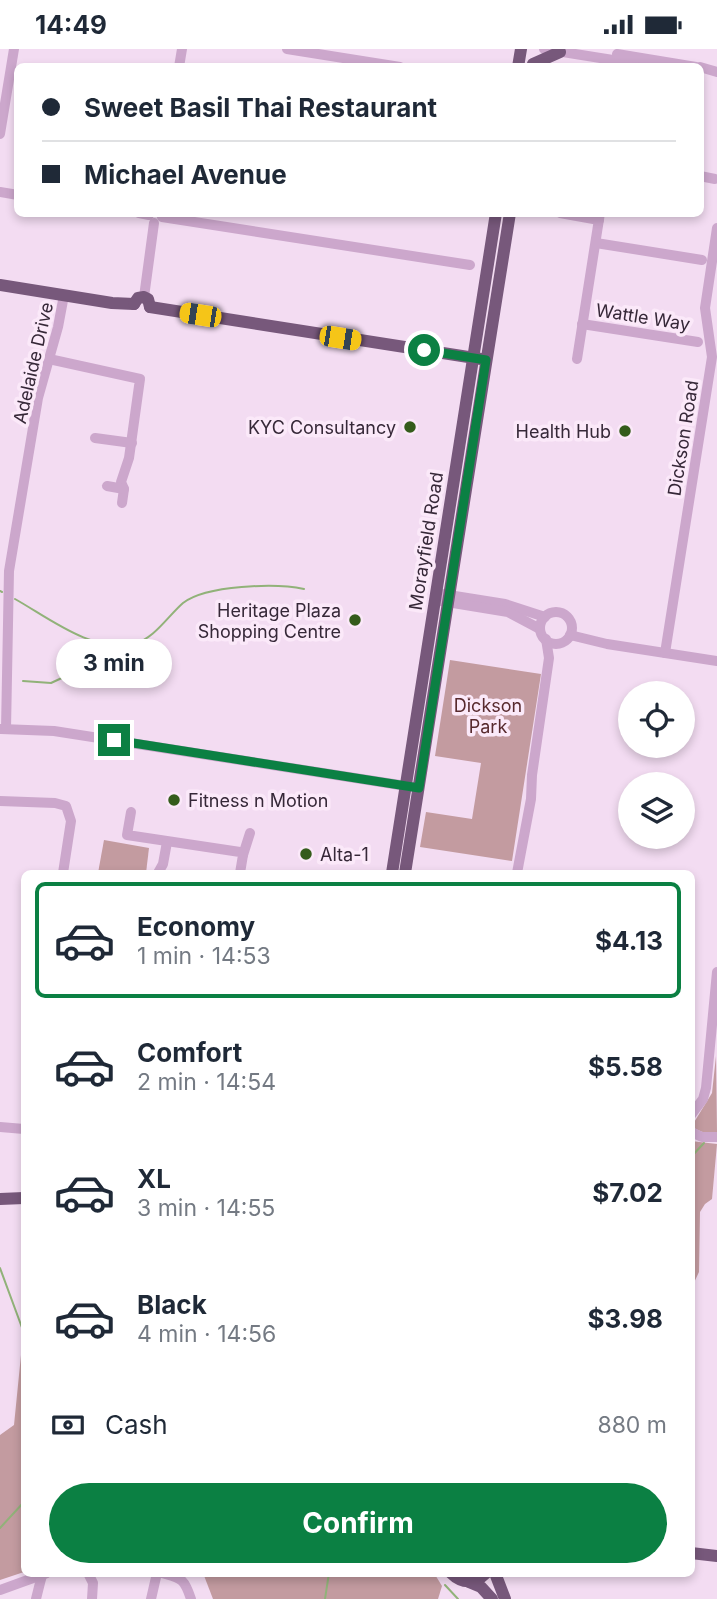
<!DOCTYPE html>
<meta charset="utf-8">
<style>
body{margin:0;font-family:Inter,sans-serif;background:#f6f6f7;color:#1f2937;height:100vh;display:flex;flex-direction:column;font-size:26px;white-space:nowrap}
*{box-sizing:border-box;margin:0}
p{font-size:23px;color:#747a83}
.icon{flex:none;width:38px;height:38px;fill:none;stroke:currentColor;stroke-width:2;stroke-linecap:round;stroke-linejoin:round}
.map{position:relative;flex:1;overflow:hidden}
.drawer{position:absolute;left:21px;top:821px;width:674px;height:707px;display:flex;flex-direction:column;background:#fff;border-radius:10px;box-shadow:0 4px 10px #0003}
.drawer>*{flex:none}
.guide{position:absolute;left:14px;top:14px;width:690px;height:154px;border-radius:10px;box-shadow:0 4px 10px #0003;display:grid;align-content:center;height:154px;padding:0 28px;background:#fff}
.tools{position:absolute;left:618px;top:632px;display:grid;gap:14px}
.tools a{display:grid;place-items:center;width:77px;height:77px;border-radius:50%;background:#fff;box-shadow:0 4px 10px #0003;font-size:35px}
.end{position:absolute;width:32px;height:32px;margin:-16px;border:9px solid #0b8043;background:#fff;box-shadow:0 0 0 4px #fff}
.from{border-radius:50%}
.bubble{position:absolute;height:49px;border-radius:24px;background:#fff;box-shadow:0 4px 10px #0003;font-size:23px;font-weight:700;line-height:49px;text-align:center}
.car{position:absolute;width:21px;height:42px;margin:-21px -10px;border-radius:9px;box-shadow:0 0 5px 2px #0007;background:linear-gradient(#f5c518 24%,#345 0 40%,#f5c518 0 76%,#345 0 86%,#f5c518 0)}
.guide b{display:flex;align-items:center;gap:24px;height:66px;font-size:26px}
.guide b+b{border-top:2px solid #e0e1e3}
.guide i{width:18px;height:18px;background:#1f2937}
ul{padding:12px 0 0;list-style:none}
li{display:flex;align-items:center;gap:21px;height:116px;margin:0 14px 10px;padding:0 14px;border:4px solid transparent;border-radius:10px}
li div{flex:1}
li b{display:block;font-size:26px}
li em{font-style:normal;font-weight:700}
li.on{border-color:#0b8043}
li>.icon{width:63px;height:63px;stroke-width:1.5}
.pay{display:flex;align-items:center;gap:18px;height:77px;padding:0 28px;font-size:26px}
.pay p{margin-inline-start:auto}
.cta{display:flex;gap:14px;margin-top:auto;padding:14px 28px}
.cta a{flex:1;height:80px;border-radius:42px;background:#0b8043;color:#fff;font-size:28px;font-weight:700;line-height:80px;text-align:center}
.status{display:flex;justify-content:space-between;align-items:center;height:49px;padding:0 35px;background:#fff;direction:ltr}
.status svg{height:19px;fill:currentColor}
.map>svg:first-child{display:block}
.green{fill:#c39ba0}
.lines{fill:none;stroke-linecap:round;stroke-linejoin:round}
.stream{stroke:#91b279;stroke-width:2}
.minor{stroke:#cca7cc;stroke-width:10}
.major{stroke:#77587b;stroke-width:12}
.route{stroke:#0b8043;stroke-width:9}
.poi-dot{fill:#345c1b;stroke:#fbe9f9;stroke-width:2.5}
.labels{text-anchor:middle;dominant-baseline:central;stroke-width:7;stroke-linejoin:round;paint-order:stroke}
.street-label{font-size:18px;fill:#362838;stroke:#fbe9f9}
.poi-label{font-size:18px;fill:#362838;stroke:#fbe9f9;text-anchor:end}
.park-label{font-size:18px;fill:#582a2e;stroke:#fbe9f9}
</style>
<div class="status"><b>14:49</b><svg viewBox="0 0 49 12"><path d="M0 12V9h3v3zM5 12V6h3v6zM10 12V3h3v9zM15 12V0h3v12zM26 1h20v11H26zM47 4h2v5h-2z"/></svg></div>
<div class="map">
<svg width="717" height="1550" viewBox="0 0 717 1550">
<rect width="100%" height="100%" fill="#f3dcf2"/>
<g class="green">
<path d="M450 611 541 625 512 812 420 798 426 763 472 770 481 714 435 707Z"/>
<path d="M104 791 149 799 146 824H98Z"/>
<path d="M716 1007 717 1083C709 1086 701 1083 694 1079L693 1075 712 1044Z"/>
<path d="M691 1092 717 1095 712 1150 705 1155 700 1163 699 1223 691 1240Z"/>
<path d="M24 1276V1523L0 1531V1386L14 1376Z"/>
<path d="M203 1524H434L442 1537 438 1550H213Z"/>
</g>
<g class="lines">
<g class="stream">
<path d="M0 542 2 543"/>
<path d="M15 550C49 569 92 604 134 595 154 590 168 567 183 554 206 536 276 534 304 540"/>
<path d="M23 632 51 634 133 596"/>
<path d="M691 1108 704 1094"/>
<path d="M0 1219 24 1284"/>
<path d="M0 1479 24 1453"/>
<path d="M445 1536 458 1550"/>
<path d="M325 1550 329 1524"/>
</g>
<g class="minor">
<path d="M287 0 400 18"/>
<path d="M544 0 657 18"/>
<path d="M617 5 696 18"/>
<path d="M179 18 182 0"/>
<path d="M700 18 717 23"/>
<path d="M0 85 14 0"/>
<path d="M700 127 715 130"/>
<path d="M0 143 18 146"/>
<path d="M139 164 149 166"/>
<path d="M560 164 599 171"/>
<path d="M162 168 470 216"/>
<path d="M596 194 702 211"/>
<path d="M144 248 154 174"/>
<path d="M582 275 698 293"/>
<path d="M49 310 140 330 129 409 121 433 124 440 122 454"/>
<path d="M577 310 600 164"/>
<path d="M95 389 132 394"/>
<path d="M107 437 124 440"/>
<path d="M436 544 505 555 545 568"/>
<path d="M441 552 508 563 540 580"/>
<circle cx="556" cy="579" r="16"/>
<path d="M570 586 607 595 717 612"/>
<path d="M665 604 712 308 705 259 717 179"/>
<path d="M1 680 54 682 419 739"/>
<path d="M6 680 9 522 38 349 58 278 64 246"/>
<path d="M0 752 55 754 66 757 71 772 63 824"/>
<path d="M131 763 127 786 240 803 243 806 240 824"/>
<path d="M243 806 250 784"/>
<path d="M158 824 163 815 167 793"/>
<path d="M517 824 531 750 532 726 549 609 546 590"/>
<path d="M691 1066 703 1050 706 1039 717 923"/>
<path d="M0 1078 24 1080"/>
<path d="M691 1083 702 1088H717"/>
<path d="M88 1524 93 1534 92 1550"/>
<path d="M162 1524C182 1530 184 1529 191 1550"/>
<path d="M0 1541 47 1524"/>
<path d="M36 1550 42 1526"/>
<path d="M151 1550 157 1524"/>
</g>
<g class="major">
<path d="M533 15 560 3"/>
<path d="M518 18 521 0"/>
<path d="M0 236 112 254 134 255"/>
<path d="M134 255 138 249 144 248 148 250 150 258"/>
<path d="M150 258 481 310"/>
<path d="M392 824 496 164"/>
<path d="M405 824 510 164"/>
<path d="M0 1150 24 1149"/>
<path d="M691 1504 717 1507"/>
<path d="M451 1524C462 1535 475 1535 486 1524"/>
<path d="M495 1524 505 1550"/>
<path d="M469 1533 481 1538 492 1550"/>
</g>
</g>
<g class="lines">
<path class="route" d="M114 691 419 739 486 311 424 301"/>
</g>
<g class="poi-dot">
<circle cx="410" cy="378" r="7"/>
<circle cx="625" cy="382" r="7"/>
<circle cx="355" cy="571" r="7"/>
<circle cx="174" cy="751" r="7"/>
<circle cx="306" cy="805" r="7"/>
</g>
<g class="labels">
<g class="street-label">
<text transform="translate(643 268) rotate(9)">Wattle Way</text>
<text transform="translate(33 314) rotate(-77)">Adelaide Drive</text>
<text transform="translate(683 389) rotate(-81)">Dickson Road</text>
<text transform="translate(426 492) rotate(-81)">Morayfield Road</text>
</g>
<g class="poi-label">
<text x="396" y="378">KYC Consultancy</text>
<text x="611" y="382">Health Hub</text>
<text x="341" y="561">Heritage Plaza<tspan x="341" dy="21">Shopping Centre</tspan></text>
<text x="188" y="751" text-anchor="start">Fitness n Motion</text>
<text x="320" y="805" text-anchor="start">Alta-1</text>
</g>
<g class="park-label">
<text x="488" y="656">Dickson<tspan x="488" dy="21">Park</tspan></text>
</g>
</g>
</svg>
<div class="tools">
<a><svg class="icon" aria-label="locate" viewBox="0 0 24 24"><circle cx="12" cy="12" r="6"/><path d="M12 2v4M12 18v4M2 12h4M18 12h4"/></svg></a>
<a><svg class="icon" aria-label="layers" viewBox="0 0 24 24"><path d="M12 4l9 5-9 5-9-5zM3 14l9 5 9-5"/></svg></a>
</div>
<i class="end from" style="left:424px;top:301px"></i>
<i class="end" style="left:114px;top:691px"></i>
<div class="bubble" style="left:56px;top:590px;width:116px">3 min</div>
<i class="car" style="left:200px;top:266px;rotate:279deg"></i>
<i class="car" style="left:340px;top:289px;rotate:99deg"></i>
<div class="guide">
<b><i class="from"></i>Sweet Basil Thai Restaurant</b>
<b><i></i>Michael Avenue</b>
</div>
<section class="drawer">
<ul>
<li class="on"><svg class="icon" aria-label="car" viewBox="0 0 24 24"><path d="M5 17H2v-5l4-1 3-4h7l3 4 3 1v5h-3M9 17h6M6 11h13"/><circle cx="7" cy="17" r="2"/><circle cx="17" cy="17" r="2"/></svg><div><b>Economy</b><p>1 min · 14:53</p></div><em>$4.13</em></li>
<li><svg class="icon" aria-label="car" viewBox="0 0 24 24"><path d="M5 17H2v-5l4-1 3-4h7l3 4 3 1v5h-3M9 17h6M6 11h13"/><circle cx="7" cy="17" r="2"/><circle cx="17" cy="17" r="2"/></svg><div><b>Comfort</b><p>2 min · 14:54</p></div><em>$5.58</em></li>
<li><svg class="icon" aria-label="car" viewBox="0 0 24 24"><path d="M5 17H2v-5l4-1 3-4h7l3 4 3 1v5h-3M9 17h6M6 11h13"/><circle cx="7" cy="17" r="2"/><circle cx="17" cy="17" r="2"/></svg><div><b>XL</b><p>3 min · 14:55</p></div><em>$7.02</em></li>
<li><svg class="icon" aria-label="car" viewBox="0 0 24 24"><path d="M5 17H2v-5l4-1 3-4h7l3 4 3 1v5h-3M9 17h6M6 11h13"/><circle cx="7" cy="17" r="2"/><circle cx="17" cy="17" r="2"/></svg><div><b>Black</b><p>4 min · 14:56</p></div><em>$3.98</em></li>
</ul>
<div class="pay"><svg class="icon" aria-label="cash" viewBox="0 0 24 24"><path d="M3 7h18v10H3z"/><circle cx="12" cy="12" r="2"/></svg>Cash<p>880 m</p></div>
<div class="cta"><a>Confirm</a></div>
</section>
</div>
